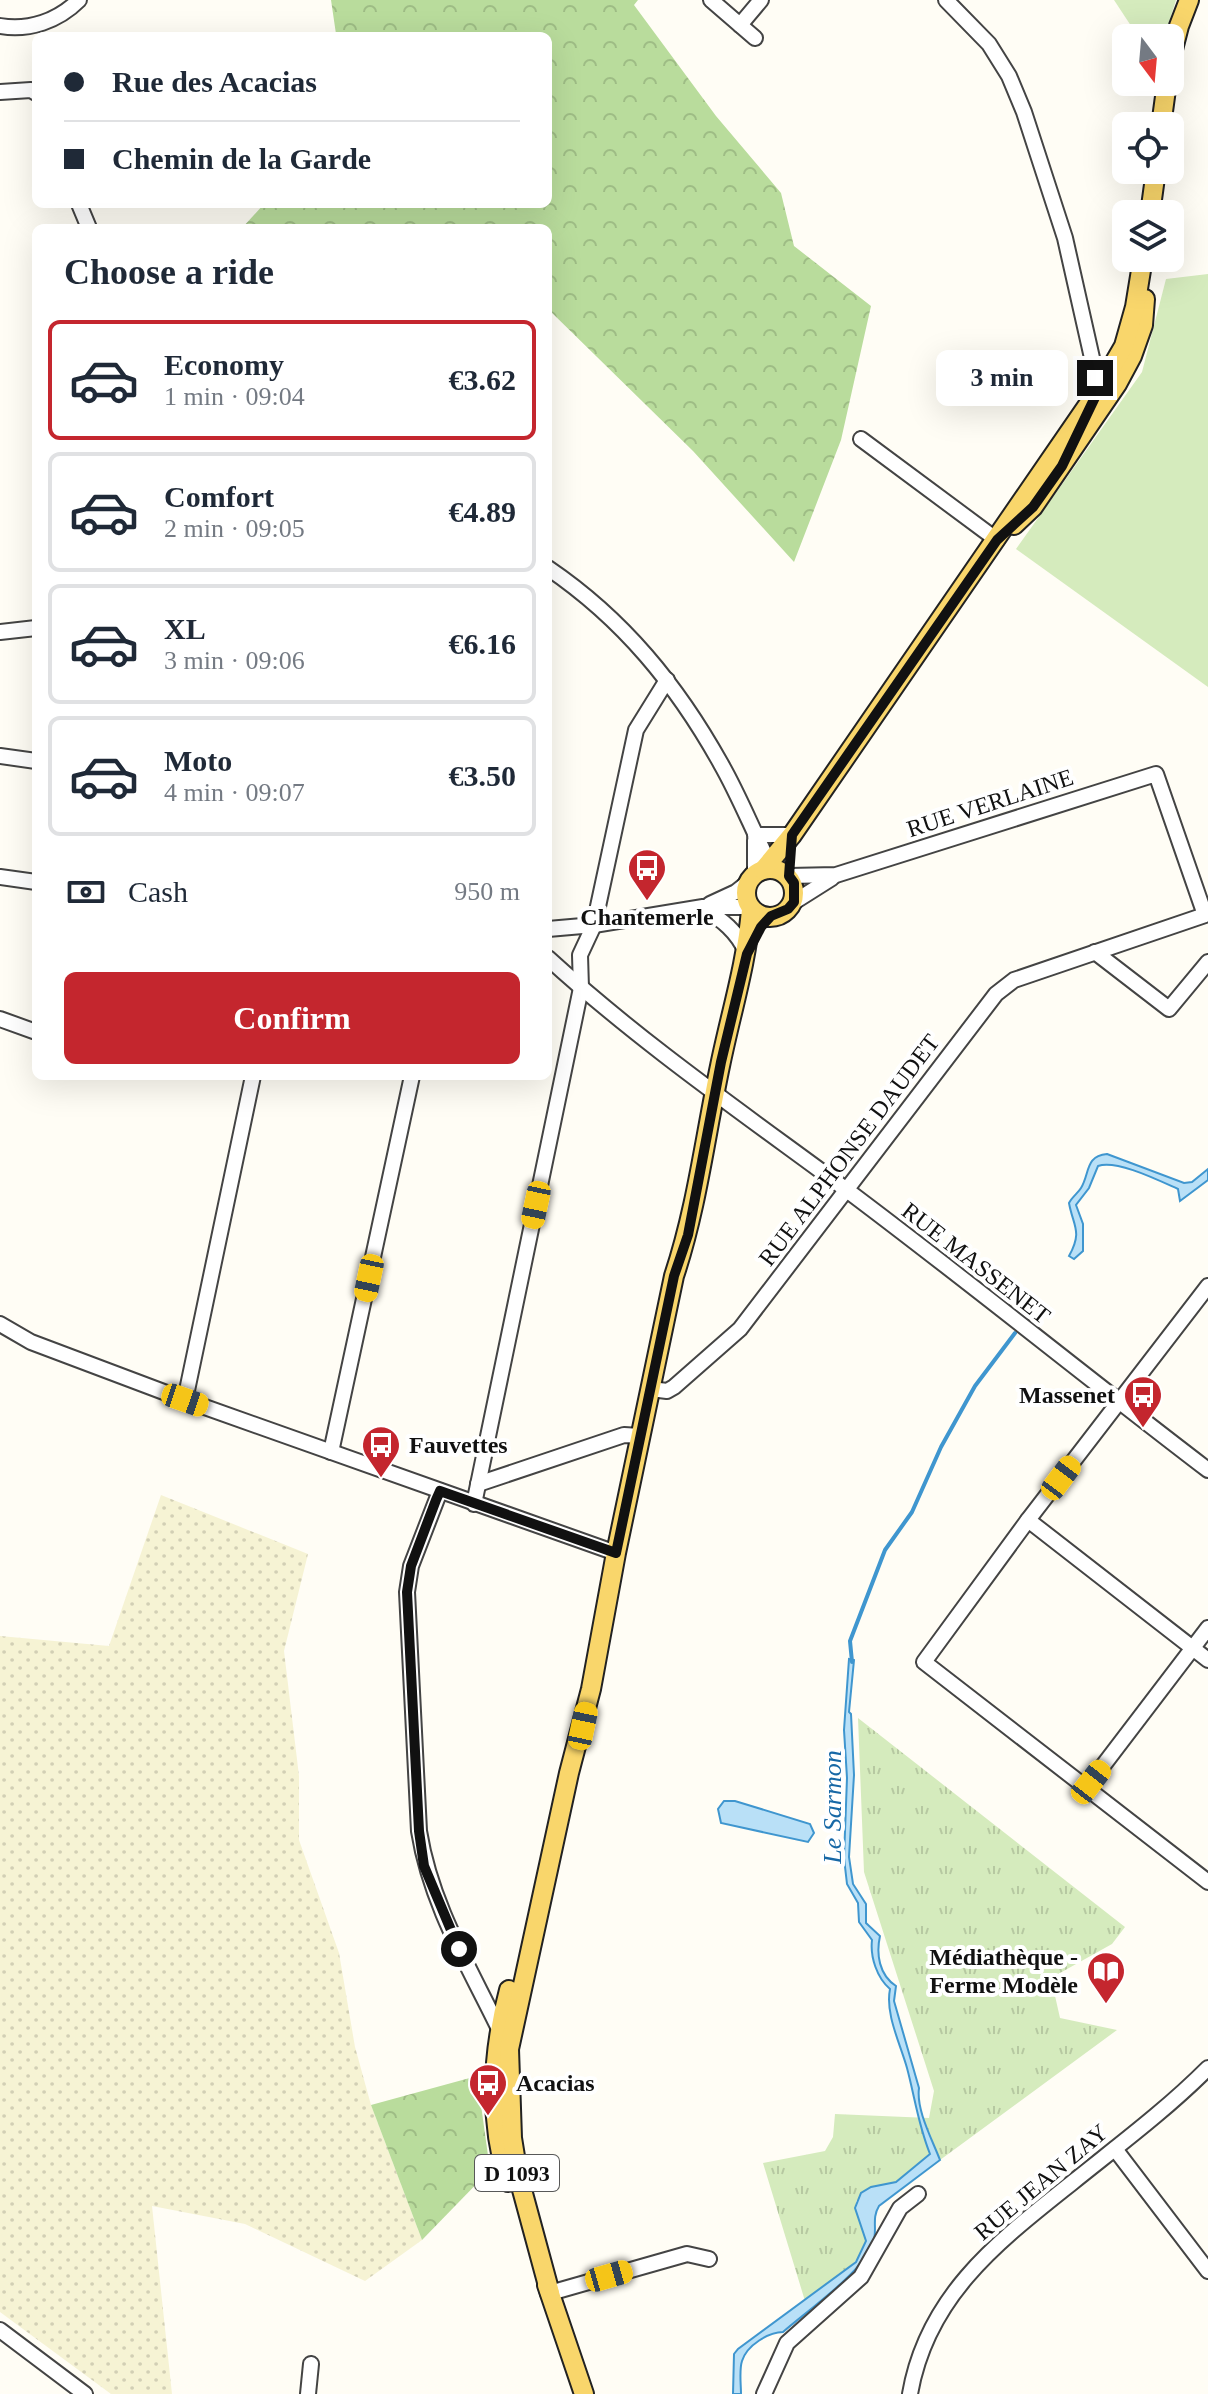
<!DOCTYPE html>
<meta charset="utf-8">
<style>
body{margin:0;font-family:Georgia,serif;background:#f2f2f3;color:#1f2937;height:100vh;display:flex;flex-direction:column;font-size:30px;white-space:nowrap}
*{box-sizing:border-box;margin:0}
p{font-size:26px;color:#747a83}
.icon{flex:none;width:44px;height:44px;fill:none;stroke:currentColor;stroke-width:2;stroke-linecap:round;stroke-linejoin:round}
.map{position:relative;flex:1;overflow:hidden}
.details{position:absolute;left:32px;top:224px;width:520px;height:856px;display:flex;flex-direction:column;background:#fff;border-radius:12px;box-shadow:0 8px 32px #0002}
.details>*{flex:none}
.top-card{position:absolute;left:32px;top:32px;width:520px;height:176px;border-radius:12px;box-shadow:0 8px 32px #0002;display:grid;align-content:center;height:176px;padding:0 32px;background:#fff}
.needle{width:52px;rotate:164deg}
.buttons{position:absolute;left:1112px;top:24px;display:grid;gap:16px}
.buttons a{display:grid;place-items:center;width:72px;height:72px;border-radius:12px;background:#fff;box-shadow:0 8px 32px #0002;font-size:40px}
.end{position:absolute;width:36px;height:36px;margin:-18px;border:10px solid #111;background:#fff;box-shadow:0 0 0 4px #fff}
.from{border-radius:50%}
.bubble{position:absolute;height:56px;border-radius:12px;background:#fff;box-shadow:0 8px 32px #0002;font-size:26px;font-weight:700;line-height:56px;text-align:center}
.car{position:absolute;width:24px;height:48px;margin:-24px -12px;border-radius:10px;box-shadow:0 0 6px 2px #0007;background:linear-gradient(#f5c518 24%,#345 0 40%,#f5c518 0 76%,#345 0 86%,#f5c518 0)}
.top-card b{display:flex;align-items:center;gap:28px;height:76px;font-size:30px}
.top-card b+b{border-top:2px solid #e0e1e3}
.top-card i{width:20px;height:20px;background:#1f2937}
ul{padding:0;list-style:none}
li{display:flex;align-items:center;gap:24px;height:120px;margin:0 16px 12px;padding:0 16px;border:4px solid #e0e1e3;border-radius:12px}
li div{flex:1}
li b{display:block;font-size:30px}
li em{font-style:normal;font-weight:700}
li.selected{border-color:#c4262e}
li>.icon{width:72px;height:72px;stroke-width:1.5}
h2{padding:0 32px;font-size:36px;line-height:96px}
.pay{display:flex;align-items:center;gap:20px;height:88px;padding:0 32px;font-size:30px}
.pay p{margin-inline-start:auto}
.action{display:flex;gap:16px;margin-top:auto;padding:16px 32px}
.action a{flex:1;height:92px;border-radius:12px;background:#c4262e;color:#fff;font-size:32px;font-weight:700;line-height:92px;text-align:center}
.map>svg:first-child{display:block}
.farmland{fill:url(#farmland-dots)}
.grass{fill:#d5ebbd}
.forest{fill:url(#forest-crowns)}
.park{fill:url(#park-tufts)}
.water{fill:#b9e0f7;stroke:#3f96cf;stroke-width:2}
.lines{fill:none;stroke-linecap:round;stroke-linejoin:round}
.stream{stroke:#3f96cf;stroke-width:4}
.minor-casing{stroke:#444;stroke-width:18}
.major-casing{stroke:#222;stroke-width:22}
.minor{stroke:#fff;stroke-width:14}
.major{stroke:#f9d66b;stroke-width:18}
.route{stroke:#111;stroke-width:10}
.labels{text-anchor:middle;dominant-baseline:central;stroke-width:8;stroke-linejoin:round;paint-order:stroke}
.shield{fill:#fff;stroke:#585858;stroke-width:2}
.shield-label{font-size:22px;font-weight:bold;fill:#111}
.street-label{font-size:24px;fill:#111;stroke:#fff}
.poi-label{font-size:24px;font-weight:bold;fill:#111;stroke:#fff;text-anchor:end}
.water-label{font-size:26px;font-style:italic;fill:#1768a6;stroke:#fff}
</style>
<div class="map">
<svg width="1208" height="2394" viewBox="0 0 1208 2394">
<defs>
<pattern id="farmland-dots" width="8" height="8" patternUnits="userSpaceOnUse" patternTransform="scale(2)"><rect width="8" height="8" fill="#f6f3d4"/><path d="M2 2h.1M6 6h.1" fill="none" stroke="#d2cfb5" stroke-width="1.8" stroke-linecap="round"/></pattern>
<pattern id="forest-crowns" width="20" height="18" patternUnits="userSpaceOnUse" patternTransform="scale(2)"><rect width="20" height="18" fill="#b9dc9c"/><path d="M2 6a3 3 0 1 1 6 0M12 15a3 3 0 1 1 6 0" fill="none" stroke="#9ebc85"/></pattern>
<pattern id="park-tufts" width="24" height="20" patternUnits="userSpaceOnUse" patternTransform="scale(2)"><rect width="24" height="20" fill="#d5ebbd"/><path d="M3 7l-1-3M5 7V3M7 7l1-3M15 17l-1-3M17 17v-4M19 17l1-3" fill="none" stroke="#b6c8a1"/></pattern>
</defs>
<rect width="100%" height="100%" fill="#fffdf5"/>
<path class="farmland" d="M161 1495 308 1554 284 1651 299 1776V1840L339 1953 355 2047 371 2105 422 2240 365 2281 245 2224 152 2206 172 2394H111L0 2312V1636L109 1646Z"/>
<g class="grass">
<path d="M1114 0H1176L1164 38H1139Z"/>
<path d="M1208 274V687L1016 549 1142 372 1166 279Z"/>
</g>
<g class="forest">
<path d="M331 0H638L634 5 716 116 781 193 794 246 871 306 841 440 794 562 693 451 548 309V228H242L264 204H548V36H331L336 34Z"/>
<path d="M477 2076 490 2170 422 2240 371 2105Z"/>
</g>
<path class="park" d="M858 1718 1125 1927 1112 1944 1051 1978 1060 2018 1117 2030 940 2160 856 2201C859 2212 866 2227 866 2238 866 2263 823 2287 805 2301L763 2163 825 2151 833 2137 835 2114 929 2118 934 2091 864 1872Z"/>
<g class="water">
<path d="M1107 1154 1184 1183 1192 1182 1208 1169V1180L1180 1201 1178 1189C1160 1181 1116 1159 1098 1166L1089 1188 1076 1205 1083 1224V1251L1074 1259 1069 1256C1083 1231 1073 1226 1069 1203 1072 1197 1078 1193 1081 1188 1090 1173 1085 1156 1107 1154Z"/>
<path d="M849 1659 854 1660 849 1712 851 1714 854 1775 849 1857 853 1884 866 1904V1923L880 1936C876 1954 879 1975 896 1986L894 2001 919 2088C916 2110 932 2139 940 2160L879 2206C871 2219 878 2230 873 2243 863 2272 807 2311 783 2332 769 2332 747 2345 742 2361 739 2370 741 2384 741 2394H733L734 2354 738 2349 856 2262 866 2241 855 2208 861 2193 871 2187 896 2182 930 2154C918 2124 915 2098 907 2068 900 2043 885 2014 890 1989 877 1978 870 1957 872 1940L859 1922 858 1903 847 1884 844 1858 847 1778 844 1730Z"/>
<path d="M724 1801H735L810 1824 814 1833 808 1842 721 1823 718 1809Z"/>
</g>
<g class="lines">
<path class="stream" d="M852 1662 850 1641 885 1550 912 1512 941 1447 975 1386 1015 1333"/>
<g class="minor-casing">
<g id="minor">
<path d="M711 0 755 38"/>
<path d="M946 0 989 44 1009 76 1024 112 1065 238 1099 389 1096 394"/>
<path d="M740 25 761 0"/>
<path d="M0 26C29 31 58 21 79 0"/>
<path d="M0 92 31 90 36 93"/>
<path d="M79 204 89 228"/>
<path d="M861 439 997 540"/>
<path d="M548 568C623 619 677 685 721 764 740 797 754 834 772 868"/>
<path d="M0 632 36 628"/>
<path d="M0 756 36 761"/>
<path d="M755 835H792"/>
<path d="M755 840V875"/>
<path d="M0 877 36 882"/>
<path d="M794 902 832 878"/>
<path d="M710 904 736 892 746 884"/>
<path d="M703 908C722 920 737 931 746 952"/>
<path d="M548 929 594 925 703 907H749"/>
<path d="M1095 952 1169 1009 1208 962"/>
<path d="M548 958C640 1042 744 1114 844 1188 967 1280 1086 1377 1208 1470"/>
<path d="M0 1019 36 1032"/>
<path d="M1208 1286 1028 1520 924 1662 1208 1882"/>
<path d="M0 1324 31 1342 185 1400 616 1553"/>
<path d="M651 1389 667 1391 674 1387 740 1329 996 994 1014 980 1205 915 1156 774 836 875 789 876"/>
<path d="M185 1400 253 1076"/>
<path d="M331 1452 412 1076"/>
<path d="M478 1484 624 1435 640 1436"/>
<path d="M440 1491 411 1566 407 1592 419 1831C431 1906 470 1968 502 2035"/>
<path d="M474 1504 581 988 580 955 594 925 636 730 667 680"/>
<path d="M1028 1520 1208 1660"/>
<path d="M1086 1788 1208 1628"/>
<path d="M1115 2149 1208 2271"/>
<path d="M550 2293 687 2254 709 2259"/>
<path d="M0 2330 85 2394"/>
<path d="M308 2394 311 2364"/>
<path d="M764 2394 787 2343 861 2277 900 2208 918 2194"/>
<path d="M910 2394C927 2295 999 2241 1073 2182 1119 2145 1166 2110 1208 2068"/>
</g>
</g>
<g class="major-casing">
<g id="major">
<path d="M1170 61 1179 26 1189 0"/>
<path d="M1161 126 1167 82"/>
<path d="M1150 214 1156 170"/>
<path d="M1014 525 1033 507 1117 384 1132 356 1143 325 1145 299"/>
<circle cx="770" cy="893" r="24"/>
<path d="M763 870 792 835 1099 389 1124 346 1135 307 1143 258"/>
<path d="M508 2182C489 2119 492 2053 509 1990"/>
<path d="M547 2285 584 2394"/>
<path d="M550 2293 518 2175 512 2138 509 2049 569 1773 591 1689 616 1553 674 1276C697 1207 705 1137 720 1066 731 1012 746 966 751 910"/>
</g>
</g>
<use href="#minor" class="minor"/>
<use href="#major" class="major"/>
</g>
<g class="lines">
<path class="route" d="M459 1949 424 1866 419 1831 407 1592 411 1566 436 1500 440 1491 616 1553 674 1276 688 1235 721 1062 747 954 761 927 771 916 788 909 794 902V883L789 876 792 835 997 540 1033 507 1062 466 1099 389 1095 378"/>
</g>
<defs>
<g id="bus-pin" transform="scale(2)"><path d="M0 17L-7.5 6A9.5 9.5 0 1 1 7.5 6Z" fill="#c4262e" stroke="#fff"/><path d="M-5-6H5V4H4V6H2V4H-2V6H-4V4H-5ZM-3.5-4V0h7V-4ZM-3.5 1.2v1.5H-2V1.2ZM2 1.2v1.5H3.5V1.2Z" fill="#fff"/></g>
<g id="library-pin" transform="scale(2)"><path d="M0 17L-7.5 6A9.5 9.5 0 1 1 7.5 6Z" fill="#c4262e" stroke="#fff"/><path d="M-6-4Q-3-5.5-.7-3.5V5Q-3 3-6 4ZM6-4Q3-5.5 .7-3.5V5Q3 3 6 4Z" fill="#fff"/></g>
</defs>
<g fill-rule="evenodd">
<use href="#bus-pin" x="647" y="868"/>
<use href="#bus-pin" x="1143" y="1395"/>
<use href="#bus-pin" x="381" y="1445"/>
<use href="#library-pin" x="1106" y="1971"/>
<use href="#bus-pin" x="488" y="2083"/>
</g>
<g class="labels">
<rect class="shield" x="475" y="2155" width="84" height="36" rx="6"/>
<g class="shield-label">
<text x="517" y="2173">D 1093</text>
</g>
<g class="street-label">
<text transform="translate(990 803) rotate(-18)">RUE VERLAINE</text>
<text transform="translate(849 1150) rotate(-53)">RUE ALPHONSE DAUDET</text>
<text transform="translate(976 1263) rotate(38)">RUE MASSENET</text>
<text transform="translate(1041 2182) rotate(-40)">RUE JEAN ZAY</text>
</g>
<g class="poi-label">
<text x="647" y="917" text-anchor="middle">Chantemerle</text>
<text x="1115" y="1395">Massenet</text>
<text x="409" y="1445" text-anchor="start">Fauvettes</text>
<text x="1078" y="1957">Médiathèque -<tspan x="1078" dy="28">Ferme Modèle</tspan></text>
<text x="516" y="2083" text-anchor="start">Acacias</text>
</g>
<g class="water-label">
<text transform="translate(832 1807) rotate(-90)">Le Sarmon</text>
</g>
</g>
</svg>
<div class="buttons">
<a><svg class="needle" viewBox="-14 -14 28 28"><path d="M0-13l5 13h-10z" fill="#e53935"/><path d="M0 13l5-13h-10z" fill="#747a83"/></svg></a>
<a><svg class="icon" aria-label="locate" viewBox="0 0 24 24"><circle cx="12" cy="12" r="6"/><path d="M12 2v4M12 18v4M2 12h4M18 12h4"/></svg></a>
<a><svg class="icon" aria-label="layers" viewBox="0 0 24 24"><path d="M12 4l9 5-9 5-9-5zM3 14l9 5 9-5"/></svg></a>
</div>
<i class="end from" style="left:459px;top:1949px"></i>
<i class="end" style="left:1095px;top:378px"></i>
<div class="bubble" style="left:936px;top:350px;width:132px">3 min</div>
<i class="car" style="left:536px;top:1205px;rotate:192deg"></i>
<i class="car" style="left:369px;top:1278px;rotate:192deg"></i>
<i class="car" style="left:185px;top:1400px;rotate:109deg"></i>
<i class="car" style="left:1061px;top:1478px;rotate:37deg"></i>
<i class="car" style="left:583px;top:1726px;rotate:12deg"></i>
<i class="car" style="left:1091px;top:1782px;rotate:38deg"></i>
<i class="car" style="left:609px;top:2276px;rotate:74deg"></i>
<div class="top-card">
<b><i class="from"></i>Rue des Acacias</b>
<b><i></i>Chemin de la Garde</b>
</div>
<section class="details">
<h2>Choose a ride</h2>
<ul>
<li class="selected"><svg class="icon" aria-label="car" viewBox="0 0 24 24"><path d="M5 17H2v-5l4-1 3-4h7l3 4 3 1v5h-3M9 17h6M6 11h13"/><circle cx="7" cy="17" r="2"/><circle cx="17" cy="17" r="2"/></svg><div><b>Economy</b><p>1 min · 09:04</p></div><em>€3.62</em></li>
<li><svg class="icon" aria-label="car" viewBox="0 0 24 24"><path d="M5 17H2v-5l4-1 3-4h7l3 4 3 1v5h-3M9 17h6M6 11h13"/><circle cx="7" cy="17" r="2"/><circle cx="17" cy="17" r="2"/></svg><div><b>Comfort</b><p>2 min · 09:05</p></div><em>€4.89</em></li>
<li><svg class="icon" aria-label="car" viewBox="0 0 24 24"><path d="M5 17H2v-5l4-1 3-4h7l3 4 3 1v5h-3M9 17h6M6 11h13"/><circle cx="7" cy="17" r="2"/><circle cx="17" cy="17" r="2"/></svg><div><b>XL</b><p>3 min · 09:06</p></div><em>€6.16</em></li>
<li><svg class="icon" aria-label="car" viewBox="0 0 24 24"><path d="M5 17H2v-5l4-1 3-4h7l3 4 3 1v5h-3M9 17h6M6 11h13"/><circle cx="7" cy="17" r="2"/><circle cx="17" cy="17" r="2"/></svg><div><b>Moto</b><p>4 min · 09:07</p></div><em>€3.50</em></li>
</ul>
<div class="pay"><svg class="icon" aria-label="cash" viewBox="0 0 24 24"><path d="M3 7h18v10H3z"/><circle cx="12" cy="12" r="2"/></svg>Cash<p>950 m</p></div>
<div class="action"><a>Confirm</a></div>
</section>
</div>
